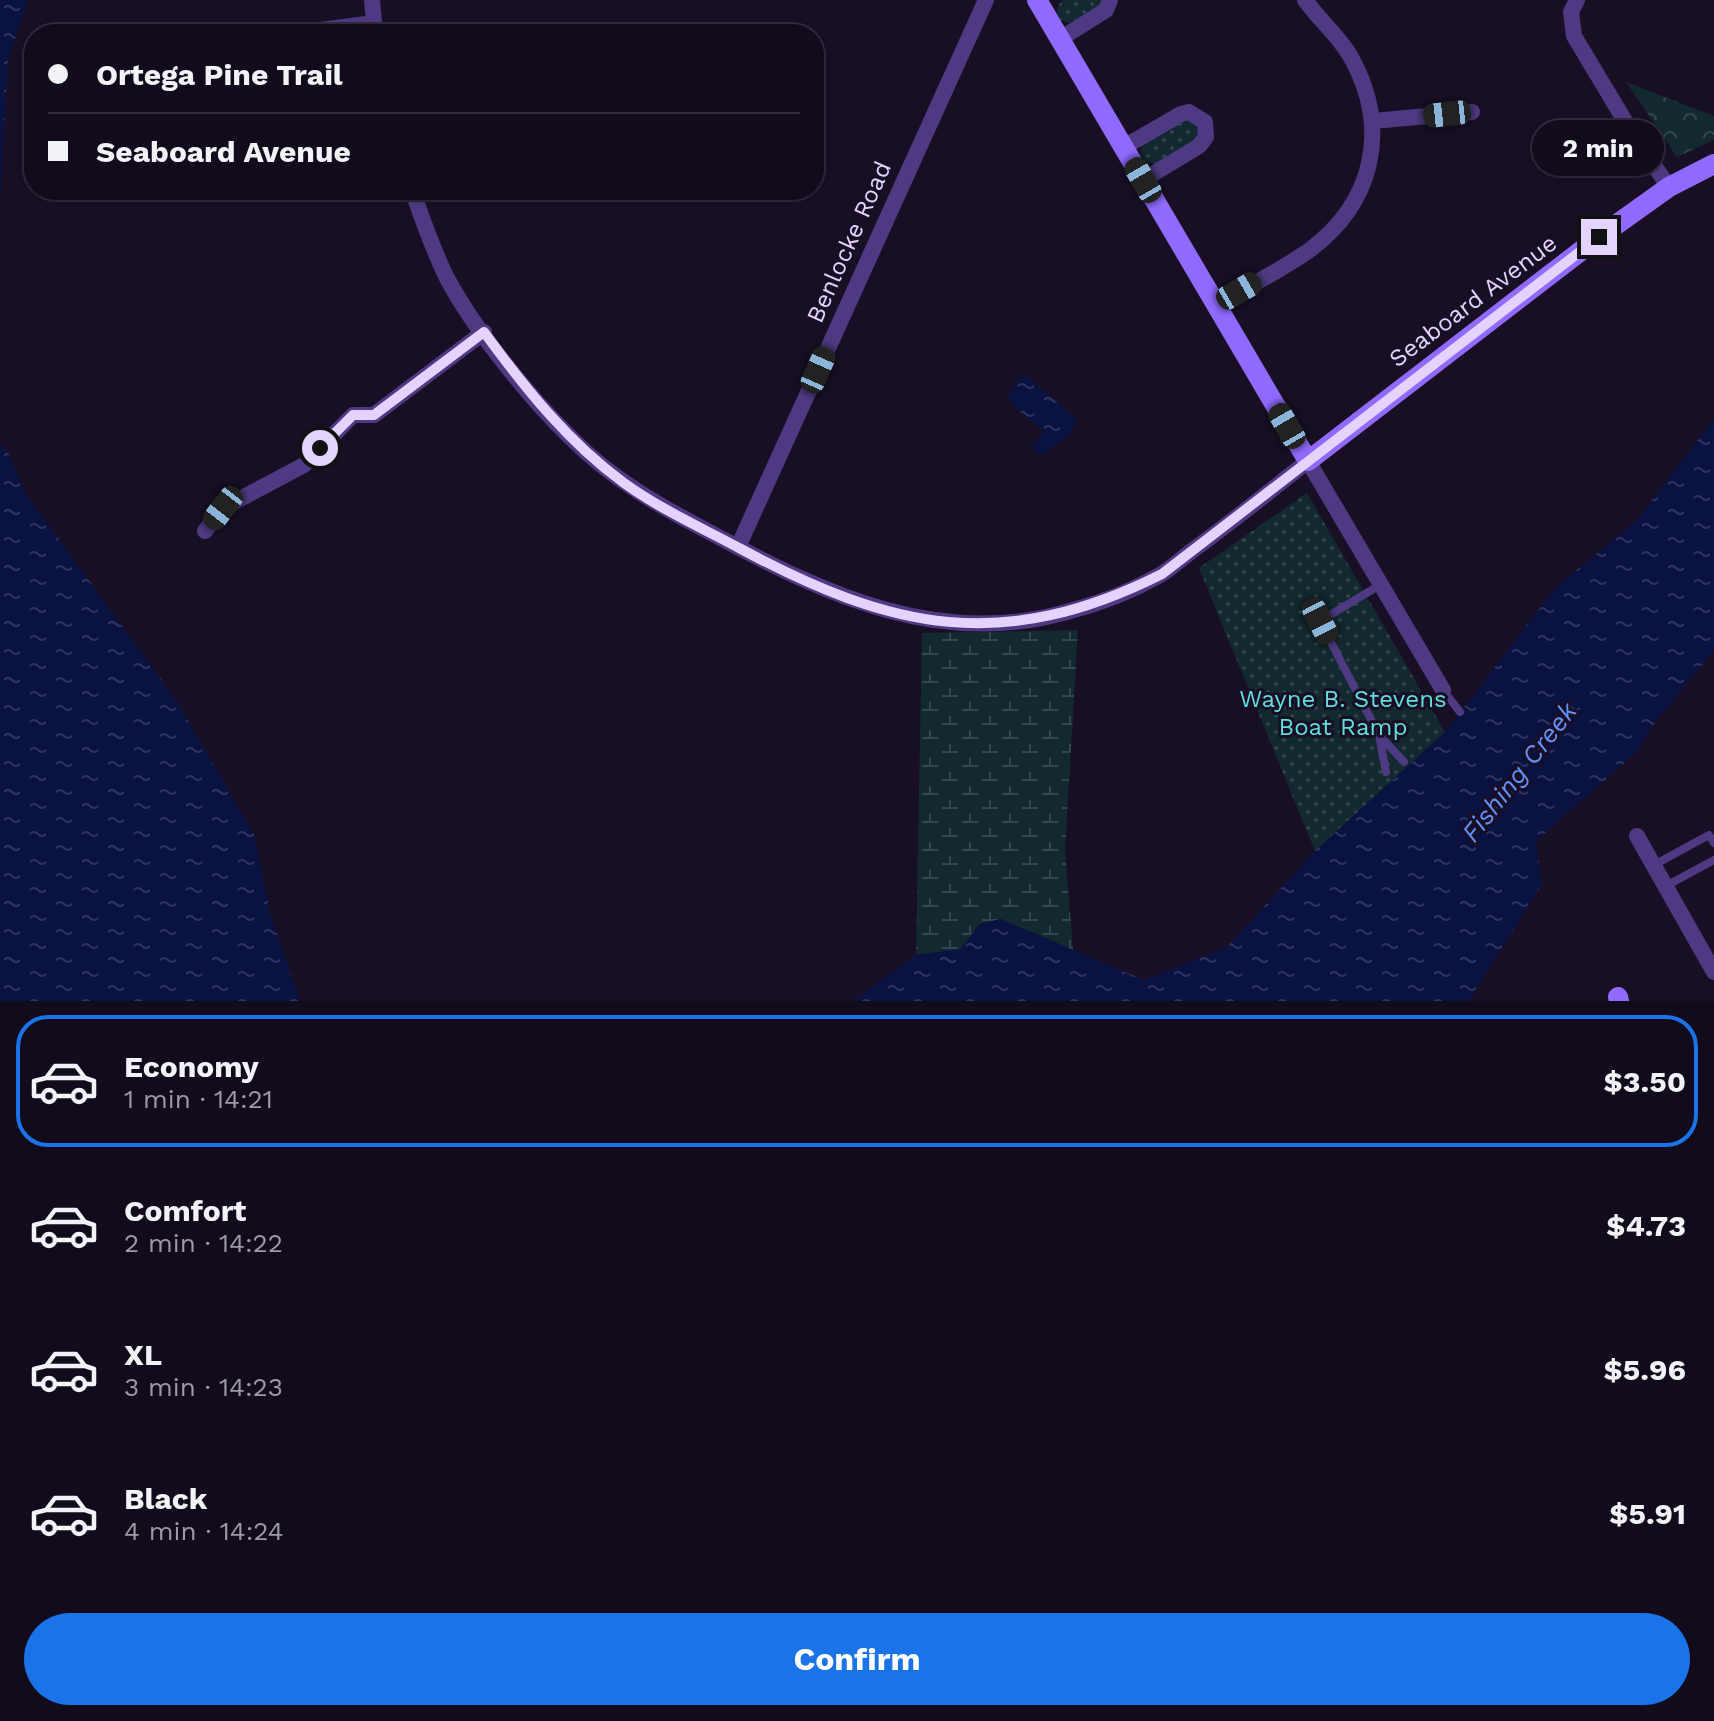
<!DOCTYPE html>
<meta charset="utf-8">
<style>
body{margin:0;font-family:"Work Sans",sans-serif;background:#1f1929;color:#f1f3f6;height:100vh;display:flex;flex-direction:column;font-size:30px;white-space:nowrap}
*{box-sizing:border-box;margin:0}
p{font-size:26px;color:#9c9ba3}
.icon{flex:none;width:44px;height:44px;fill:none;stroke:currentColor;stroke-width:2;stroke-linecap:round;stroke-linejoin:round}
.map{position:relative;height:1001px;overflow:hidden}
.side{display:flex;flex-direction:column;background:#120b1c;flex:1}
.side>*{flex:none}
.banner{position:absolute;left:24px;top:24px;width:800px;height:176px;border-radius:32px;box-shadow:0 2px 6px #0004,0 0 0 2px #312b3b;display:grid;align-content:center;height:176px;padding:0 24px;background:#120b1c}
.end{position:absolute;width:36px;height:36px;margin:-18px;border:10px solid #e2d3ff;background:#111;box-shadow:0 0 0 4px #111}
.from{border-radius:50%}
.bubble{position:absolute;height:56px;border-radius:28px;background:#120b1c;box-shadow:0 2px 6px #0004,0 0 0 2px #312b3b;font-size:26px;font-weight:700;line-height:56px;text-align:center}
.car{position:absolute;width:24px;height:48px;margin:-24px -12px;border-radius:10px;box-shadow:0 0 6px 2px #0007;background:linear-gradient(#222 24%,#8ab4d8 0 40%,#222 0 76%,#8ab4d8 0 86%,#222 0)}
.banner b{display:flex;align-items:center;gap:28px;height:76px;font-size:30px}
.banner b+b{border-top:2px solid #312b3b}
.banner i{width:20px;height:20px;background:#f1f3f6}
ul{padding:14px 0 0;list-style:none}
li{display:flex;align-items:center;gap:24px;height:132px;margin:0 16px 12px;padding:0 8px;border:4px solid transparent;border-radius:32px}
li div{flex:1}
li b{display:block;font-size:30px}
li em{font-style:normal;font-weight:700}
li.selected{border-color:#1a73e8}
li>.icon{width:72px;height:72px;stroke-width:1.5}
.cta{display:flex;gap:16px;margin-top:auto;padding:16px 24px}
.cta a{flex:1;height:92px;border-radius:48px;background:#1a73e8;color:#fff;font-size:32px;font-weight:700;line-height:92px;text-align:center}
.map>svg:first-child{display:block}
.grass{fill:url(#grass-dots)}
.forest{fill:url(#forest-crowns)}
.wetland{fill:url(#wetland-marsh)}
.water{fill:url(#water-ripples)}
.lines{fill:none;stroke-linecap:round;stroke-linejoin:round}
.lane{stroke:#4e3a83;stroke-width:8}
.street{stroke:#4e3a83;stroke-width:16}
.secondary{stroke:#906afe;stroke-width:20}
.route{stroke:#e2d3ff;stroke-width:10}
.labels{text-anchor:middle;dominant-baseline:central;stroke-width:6;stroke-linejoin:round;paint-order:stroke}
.street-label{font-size:24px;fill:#e2d3ff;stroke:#180f25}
.park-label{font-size:24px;fill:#5fdfdc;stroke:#180f25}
.water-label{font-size:26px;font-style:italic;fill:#6191fe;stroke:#180f25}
</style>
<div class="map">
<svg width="1714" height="1001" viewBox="0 0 1714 1001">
<defs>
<pattern id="grass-dots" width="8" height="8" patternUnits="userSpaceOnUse" patternTransform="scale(2)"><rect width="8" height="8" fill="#12292f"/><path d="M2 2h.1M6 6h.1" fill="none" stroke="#34474e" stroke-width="1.8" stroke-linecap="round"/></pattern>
<pattern id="forest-crowns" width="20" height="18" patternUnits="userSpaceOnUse" patternTransform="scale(2)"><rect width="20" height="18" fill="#12292f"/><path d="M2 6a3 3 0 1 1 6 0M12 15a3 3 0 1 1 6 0" fill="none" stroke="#34474e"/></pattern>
<pattern id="wetland-marsh" width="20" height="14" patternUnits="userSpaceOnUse" patternTransform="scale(2)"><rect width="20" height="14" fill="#12292f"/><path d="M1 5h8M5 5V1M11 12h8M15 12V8" fill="none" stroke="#34474e"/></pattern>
<pattern id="water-ripples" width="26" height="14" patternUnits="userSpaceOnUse" patternTransform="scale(2)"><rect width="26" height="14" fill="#0a1242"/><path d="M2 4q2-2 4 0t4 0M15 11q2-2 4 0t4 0" fill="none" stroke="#2d345e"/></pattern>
</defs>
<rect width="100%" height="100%" fill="#180f25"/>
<g class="grass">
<path d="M1064 0H1104L1102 4 1069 23 1060 20C1055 13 1056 5 1064 0Z"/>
<path d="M1184 119H1190L1200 130 1196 140 1155 164 1144 162 1140 153 1143 143Z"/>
<path d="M1307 493 1445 732 1315 851 1199 568Z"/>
</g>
<path class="forest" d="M1626 82 1714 116V140L1677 157Z"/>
<path class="wetland" d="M1078 630 1065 850 1073 950 1001 919 980 924 961 949 916 955 922 633Z"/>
<g class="water">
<path d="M0 0H28L8 60 0 205Z"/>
<path d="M1026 375 1076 419C1075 437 1053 447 1039 456L1032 448 1044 431 1014 407 1008 396 1019 378Z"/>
<path d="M1714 419V650L1650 729 1638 751 1536 841 1542 884 1469 1001H853L916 955 960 949 980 924 1001 919 1144 980 1227 947 1315 851 1445 732 1556 587 1636 521Z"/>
<path d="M0 443 10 456 26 494 176 700 254 834 270 913 300 1001H0Z"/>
</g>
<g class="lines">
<g class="lane">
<path d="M1380 585 1320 621 1379 735 1386 772"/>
<path d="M1443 690 1460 712"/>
<path d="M1380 736 1404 762"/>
<path d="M1654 865 1709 835 1714 843"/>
<path d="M1666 886 1714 860"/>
</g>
<g class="street">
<path d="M372 0 375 32"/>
<path d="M1577 0 1571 12 1574 36 1637 141 1669 187"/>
<path d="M290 34 374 23"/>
<path d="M1060 39 1106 10 1110 0"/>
<path d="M1373 121 1472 112"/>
<path d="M1124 147 1181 114 1189 112 1205 122 1206 137 1199 146 1143 180"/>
<path d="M412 190C423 220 433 251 448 280 475 330 529 397 570 437 611 479 663 508 715 535 826 595 941 649 1070 611 1101 603 1132 591 1160 575 1172 568 1182 558 1193 550 1233 521 1270 491 1308 461L1443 690"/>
<path d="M1216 305C1247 287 1282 270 1311 249 1373 202 1389 131 1354 63 1343 40 1320 21 1305 0"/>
<path d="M205 531 223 508 304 465 353 415H374L484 332"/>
<path d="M738 547 986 0"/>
<path d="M1637 836 1714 972"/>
</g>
<g class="secondary">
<path d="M1037 0 1308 461 1599 237 1669 187 1714 164"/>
<path d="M1618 997 1619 1001"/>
</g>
</g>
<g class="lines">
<path class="route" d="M320 448 353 415H374L484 332C525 388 568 442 624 483 660 509 702 528 741 549 892 630 1003 654 1162 574L1599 237"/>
</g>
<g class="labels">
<g class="street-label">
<text transform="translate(849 242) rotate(-66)">Benlocke Road</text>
<text transform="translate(1473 301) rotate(-37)">Seaboard Avenue</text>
</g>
<g class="park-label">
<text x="1343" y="699">Wayne B. Stevens<tspan x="1343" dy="28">Boat Ramp</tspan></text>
</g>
<g class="water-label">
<text transform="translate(1519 772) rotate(-52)">Fishing Creek</text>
</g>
</g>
</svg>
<i class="end from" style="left:320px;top:448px"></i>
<i class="end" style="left:1599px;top:237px"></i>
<div class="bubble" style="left:1532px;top:120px;width:132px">2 min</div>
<i class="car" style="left:1447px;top:114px;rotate:264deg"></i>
<i class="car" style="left:1143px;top:180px;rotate:330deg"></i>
<i class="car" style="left:1239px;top:291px;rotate:60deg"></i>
<i class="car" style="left:818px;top:370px;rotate:24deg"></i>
<i class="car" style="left:1287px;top:426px;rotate:330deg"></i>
<i class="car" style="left:223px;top:508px;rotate:218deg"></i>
<i class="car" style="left:1320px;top:621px;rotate:153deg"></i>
<div class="banner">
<b><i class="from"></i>Ortega Pine Trail</b>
<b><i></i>Seaboard Avenue</b>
</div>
</div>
<section class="side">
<ul>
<li class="selected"><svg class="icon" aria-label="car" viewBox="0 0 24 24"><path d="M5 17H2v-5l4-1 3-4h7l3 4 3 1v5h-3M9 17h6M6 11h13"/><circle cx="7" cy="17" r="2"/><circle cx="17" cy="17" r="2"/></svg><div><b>Economy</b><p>1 min · 14:21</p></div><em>$3.50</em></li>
<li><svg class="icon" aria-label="car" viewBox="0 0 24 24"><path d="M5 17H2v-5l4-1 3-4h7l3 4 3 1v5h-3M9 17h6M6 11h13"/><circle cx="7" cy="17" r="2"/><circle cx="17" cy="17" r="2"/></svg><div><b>Comfort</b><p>2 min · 14:22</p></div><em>$4.73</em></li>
<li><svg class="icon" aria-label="car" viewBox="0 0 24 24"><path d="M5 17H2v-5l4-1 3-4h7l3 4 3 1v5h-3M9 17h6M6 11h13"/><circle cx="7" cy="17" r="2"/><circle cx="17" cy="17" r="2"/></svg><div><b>XL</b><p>3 min · 14:23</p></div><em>$5.96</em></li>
<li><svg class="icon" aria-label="car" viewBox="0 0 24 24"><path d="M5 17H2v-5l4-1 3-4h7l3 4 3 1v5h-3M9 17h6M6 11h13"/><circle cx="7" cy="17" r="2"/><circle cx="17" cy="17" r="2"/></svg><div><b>Black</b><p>4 min · 14:24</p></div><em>$5.91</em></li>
</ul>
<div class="cta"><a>Confirm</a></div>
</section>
